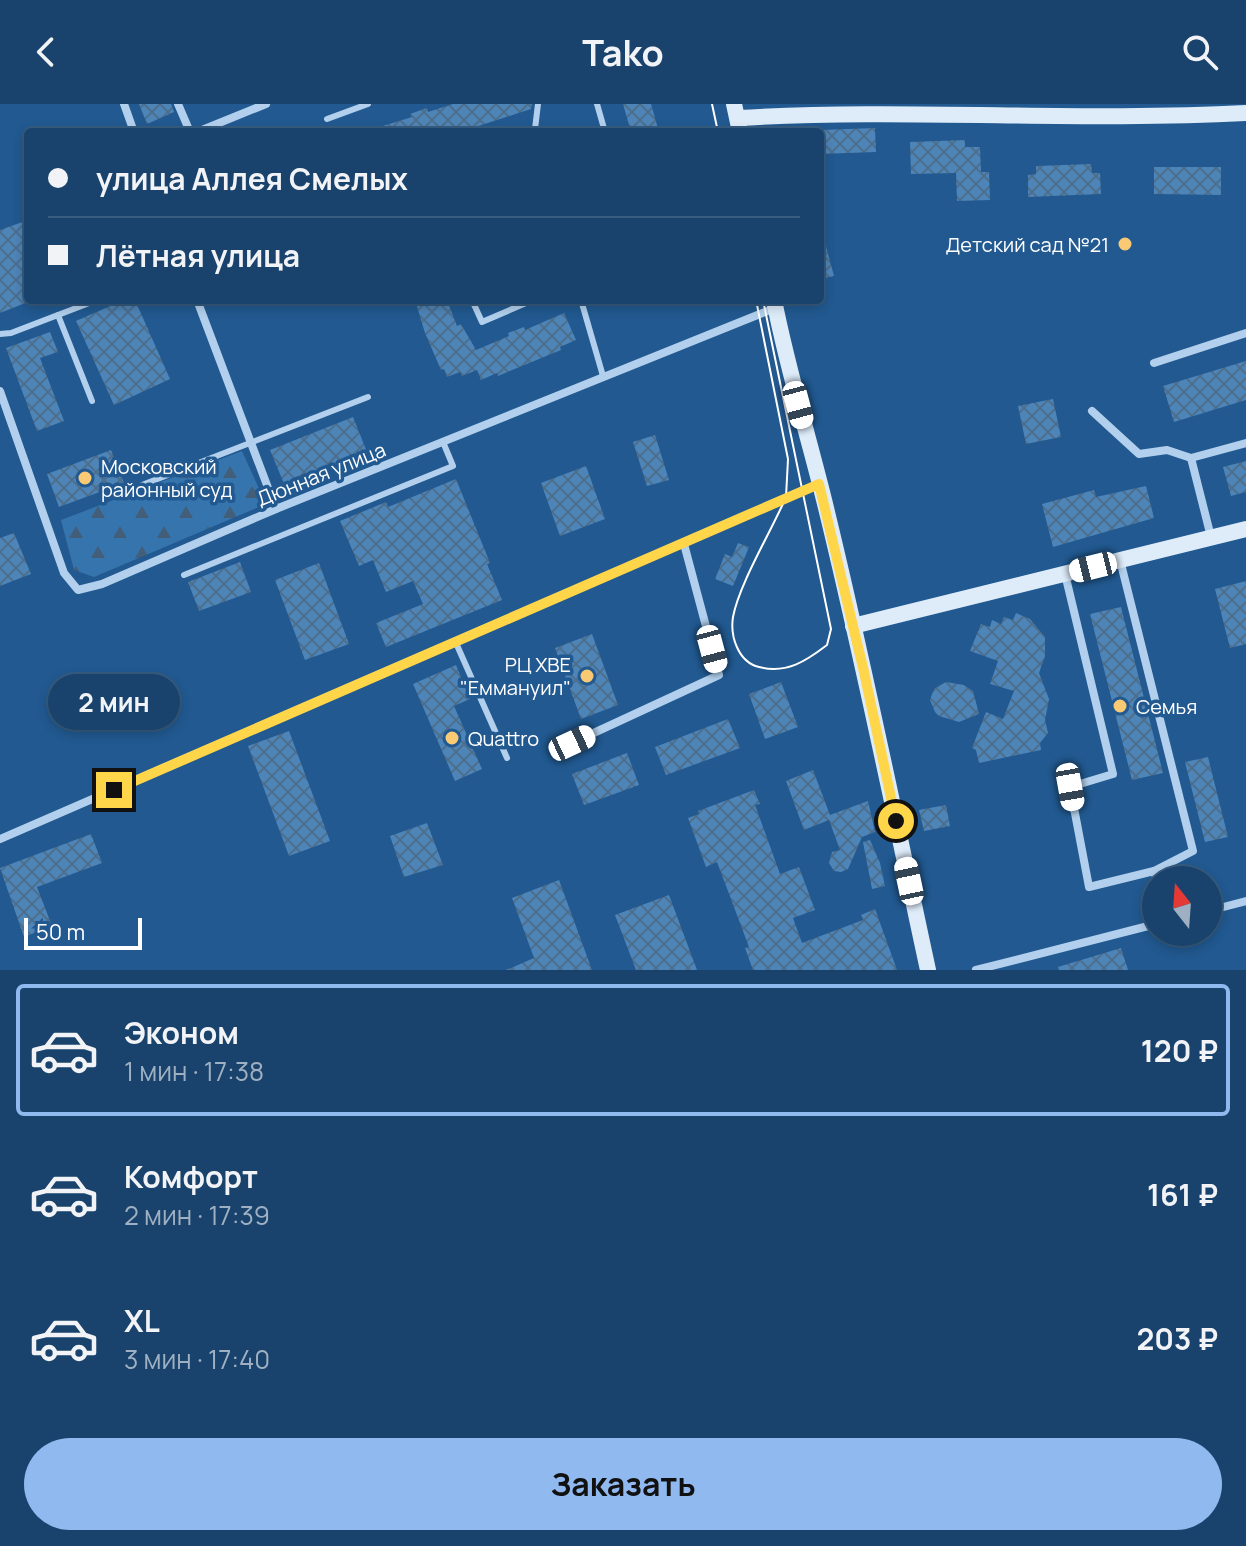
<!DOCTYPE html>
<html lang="ru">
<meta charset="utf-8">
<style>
body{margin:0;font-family:Manrope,sans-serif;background:#264e74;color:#f1f3f6;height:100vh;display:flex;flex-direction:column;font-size:30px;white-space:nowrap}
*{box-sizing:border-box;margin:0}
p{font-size:26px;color:#9fb0c2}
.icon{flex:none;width:44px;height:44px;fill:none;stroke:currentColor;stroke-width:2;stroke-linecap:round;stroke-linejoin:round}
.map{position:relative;height:866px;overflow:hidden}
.sheet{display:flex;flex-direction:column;background:#19436c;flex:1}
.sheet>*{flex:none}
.hud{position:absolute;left:24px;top:24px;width:800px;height:176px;border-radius:8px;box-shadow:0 4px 12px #0003,0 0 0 2px #375c7f;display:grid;align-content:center;height:176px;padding:0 24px;background:#19436c}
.needle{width:52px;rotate:343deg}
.fabs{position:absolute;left:1142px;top:762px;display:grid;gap:16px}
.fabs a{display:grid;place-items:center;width:80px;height:80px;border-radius:50%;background:#19436c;box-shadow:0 4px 12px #0003,0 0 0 2px #375c7f;font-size:40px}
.scale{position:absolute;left:24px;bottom:20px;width:118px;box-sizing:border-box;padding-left:8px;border:4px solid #fff;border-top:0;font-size:22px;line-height:28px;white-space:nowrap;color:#fff;-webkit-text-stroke:6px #215990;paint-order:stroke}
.end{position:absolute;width:36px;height:36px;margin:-18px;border:10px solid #ffd54a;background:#111;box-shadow:0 0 0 4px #111}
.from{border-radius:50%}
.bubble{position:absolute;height:56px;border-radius:28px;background:#19436c;box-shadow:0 4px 12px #0003,0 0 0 2px #375c7f;font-size:26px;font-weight:700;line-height:56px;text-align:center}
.car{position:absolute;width:24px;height:48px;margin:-24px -12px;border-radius:10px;box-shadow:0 0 6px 2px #0007;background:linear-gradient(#fff 24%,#345 0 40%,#fff 0 76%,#345 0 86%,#fff 0)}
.hud b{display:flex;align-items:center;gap:28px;height:76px;font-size:30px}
.hud b+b{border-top:2px solid #375c7f}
.hud i{width:20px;height:20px;background:#f1f3f6}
ul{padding:14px 0 0;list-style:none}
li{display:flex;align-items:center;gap:24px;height:132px;margin:0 16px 12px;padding:0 8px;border:4px solid transparent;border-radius:8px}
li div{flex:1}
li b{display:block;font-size:30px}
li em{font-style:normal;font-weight:700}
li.selected{border-color:#90b9f0}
li>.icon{width:72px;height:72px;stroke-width:1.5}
.cta{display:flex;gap:16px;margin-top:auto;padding:16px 24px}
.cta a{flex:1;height:92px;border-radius:48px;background:#90b9f0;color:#111;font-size:32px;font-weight:700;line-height:92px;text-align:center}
header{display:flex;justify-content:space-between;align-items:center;height:104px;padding:0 24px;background:#19436c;font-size:36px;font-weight:700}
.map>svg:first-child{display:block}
.forest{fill:url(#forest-firs)}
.building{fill:url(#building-cross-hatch)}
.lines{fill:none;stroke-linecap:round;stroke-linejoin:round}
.service{stroke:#b2d0ed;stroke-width:6}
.minor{stroke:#b2d0ed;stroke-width:8}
.secondary{stroke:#deecfa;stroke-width:16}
.tram{stroke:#fff;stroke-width:2}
.route{stroke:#ffd54a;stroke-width:10}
.poi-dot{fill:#f9c973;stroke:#215990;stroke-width:3}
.labels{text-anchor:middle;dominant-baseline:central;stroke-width:7;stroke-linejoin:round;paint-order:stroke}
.poi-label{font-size:20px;fill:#fff;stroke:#215990;text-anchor:start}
.street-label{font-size:20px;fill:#fff;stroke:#215990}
</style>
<header><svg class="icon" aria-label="back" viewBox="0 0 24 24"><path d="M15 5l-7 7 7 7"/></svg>Tako<svg class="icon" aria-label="search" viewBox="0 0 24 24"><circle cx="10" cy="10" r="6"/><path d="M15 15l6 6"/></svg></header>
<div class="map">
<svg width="1246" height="866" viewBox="0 0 1246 866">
<defs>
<pattern id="forest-firs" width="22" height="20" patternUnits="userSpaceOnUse" patternTransform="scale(2)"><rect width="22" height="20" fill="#3574ad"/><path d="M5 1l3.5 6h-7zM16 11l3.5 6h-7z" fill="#425e78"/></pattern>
<pattern id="building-cross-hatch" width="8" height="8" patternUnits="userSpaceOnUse" patternTransform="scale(2)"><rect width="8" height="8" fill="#4e85b8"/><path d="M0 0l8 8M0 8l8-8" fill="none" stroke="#4d6e8d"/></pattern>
</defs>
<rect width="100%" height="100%" fill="#215990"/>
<path class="forest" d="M242 347 266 400 94 473 74 466 61 416Z"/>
<g class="building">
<path d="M139 0H171L174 8 147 20Z"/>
<path d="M453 0H532L531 5 460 28H374L373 25 412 13 410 10 427 4 428 8Z"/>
<path d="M623 0H651L659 28H631Z"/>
<path d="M875 24 876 48 820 50V26Z"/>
<path d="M965 36V43H980L981 68H989L990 96 957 97 956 69 911 70 910 38Z"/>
<path d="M1091 60 1092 69H1100L1101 90 1028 93V71L1036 70V62Z"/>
<path d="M1154 63H1221V91L1154 90Z"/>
<path d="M28 116V198L0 209V126Z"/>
<path d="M824 135 834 172 820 175V136Z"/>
<path d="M124 196H135L170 275 114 301 76 217Z"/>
<path d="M415 196H447L457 222 461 220 476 246 509 232 508 229 524 223 525 226 564 209 576 236 560 243 561 246 498 272 497 269 481 276 477 266 462 272 460 268 447 273 444 265 441 266 425 229Z"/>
<path d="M50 228 58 248 40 254 64 317 37 327 6 244Z"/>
<path d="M1246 257V296L1174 318 1163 282Z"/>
<path d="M1053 295 1061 333 1026 340 1018 302Z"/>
<path d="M353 313 367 348 285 382 270 346Z"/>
<path d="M655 331 669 376 647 382 633 338Z"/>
<path d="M111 346 124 379 59 403 47 370Z"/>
<path d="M1246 357V388L1231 392 1223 363Z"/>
<path d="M586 362 605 415 560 432 541 379Z"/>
<path d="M456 375 490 459 487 460 502 496 386 543 376 519 423 500 413 477 386 488 373 456 359 462 340 417 386 398 388 403Z"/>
<path d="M1146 382 1154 414 1053 443 1042 400 1094 386 1096 393Z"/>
<path d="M14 429 31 470 0 482V434Z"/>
<path d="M738 439 749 443 733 482 715 475 725 450 732 453Z"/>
<path d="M240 458 251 488 199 507 188 478Z"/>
<path d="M319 459 349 540 305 556 275 476Z"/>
<path d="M1246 477V540L1230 544 1215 485Z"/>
<path d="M1121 503 1163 669 1132 676 1090 510Z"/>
<path d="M1016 509 1030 515 1045 533V552L1039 569 1049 595 1045 616 1048 629 1040 639 1041 646 979 659 976 646 972 644 986 608 1003 615 1014 587 990 580 998 557 970 547 981 520 990 523 992 516 1001 520 1004 513 1013 516Z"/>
<path d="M592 530 618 601 581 615 555 544Z"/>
<path d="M456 561 470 595 454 602 482 665 455 677 413 580Z"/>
<path d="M781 578 798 623 765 635 749 590Z"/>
<path d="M946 578 964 581 973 587 979 610 959 618 939 612 935 608 930 596 932 590 935 584Z"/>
<path d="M728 615 740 644 666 671 655 643Z"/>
<path d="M289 627 330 737 289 752 248 642Z"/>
<path d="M627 649 639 681 584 701 572 670Z"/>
<path d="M1208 653 1228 733 1205 738 1185 658Z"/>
<path d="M813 666 830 711 868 697 875 728 862 733 848 765 841 768 834 767 829 759 832 748 840 746 829 716 804 726 786 677Z"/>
<path d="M754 686 760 700 755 701 780 770 799 763 815 806 793 814 802 839 863 816 861 811 875 805 897 866H753L745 844 749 843 717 758 706 763 688 714 699 710 698 707Z"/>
<path d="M946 701 950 722 924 727 919 706Z"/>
<path d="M427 719 443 761 404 773 390 732Z"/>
<path d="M91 730 102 759 37 783 52 822 24 833 0 764Z"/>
<path d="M870 736 880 759 885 782 872 785 863 738Z"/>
<path d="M559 776 592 866H506L534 854 512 794Z"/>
<path d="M669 791 697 866H636L615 811Z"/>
<path d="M1121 844 1128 866H1059L1058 863Z"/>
</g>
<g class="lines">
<g class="service">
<path d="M597 0 605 28"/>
<path d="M327 15 368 0"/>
<path d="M526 28 535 25 538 0"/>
<path d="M472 196 482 218 533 196"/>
<path d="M581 196 603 272"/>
<path d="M58 211 92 297"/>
<path d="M0 230 11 229 97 196"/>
<path d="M142 381 368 293"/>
<path d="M184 471 453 362 443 338"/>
<path d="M456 539 507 654"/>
</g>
<g class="minor">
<path d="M124 0 134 28"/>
<path d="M178 0 190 28"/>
<path d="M197 28 266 0"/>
<path d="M197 196 276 405"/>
<path d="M1154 259 1246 229"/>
<path d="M0 287 64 469 78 486 102 480 276 405 775 204"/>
<path d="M1092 307 1139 350 1167 346 1191 354"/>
<path d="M1211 433 1191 354 1246 339"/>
<path d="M1120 456 1193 747 1154 767 1157 776"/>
<path d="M1065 470 1113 670 1070 683 1089 783 1154 767"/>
<path d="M572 639 719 571 684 440"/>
<path d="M0 735 819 380"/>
<path d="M1208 807 1246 797"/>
<path d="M976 866 1156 820"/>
</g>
<g class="secondary">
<path d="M734 0 740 28"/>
<path d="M738 14C907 4 1077 18 1246 9"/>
<path d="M774 196C788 268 810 337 827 408 864 560 895 713 928 866"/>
<path d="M853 522 1246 425"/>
</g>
<g class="tram">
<path d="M712 0 718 28"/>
<path d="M756 196 788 355 786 393C772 426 739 480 733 513 730 532 738 558 759 563 787 570 806 557 827 541L831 525 763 196"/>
</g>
</g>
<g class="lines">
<path class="route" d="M114 686 819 380 864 568 896 717"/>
</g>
<g class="poi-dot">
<circle cx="1125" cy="140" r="8"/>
<circle cx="85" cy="374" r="8"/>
<circle cx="587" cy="572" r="8"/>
<circle cx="1120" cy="602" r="8"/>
<circle cx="452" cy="634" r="8"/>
</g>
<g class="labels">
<g class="poi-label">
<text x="1109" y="140" text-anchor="end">Детский сад №21</text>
<text x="101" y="362">Московский<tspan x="101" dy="23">районный суд</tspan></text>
<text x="571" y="560" text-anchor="end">РЦ ХВЕ<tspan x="571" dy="23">"Еммануил"</tspan></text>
<text x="1136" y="602">Семья</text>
<text x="468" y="634">Quattro</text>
</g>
<g class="street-label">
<text transform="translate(321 370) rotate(-22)">Дюнная улица</text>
</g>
</g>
</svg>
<div class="fabs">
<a><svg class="needle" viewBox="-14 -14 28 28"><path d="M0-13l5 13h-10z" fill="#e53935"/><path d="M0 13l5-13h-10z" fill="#9fb0c2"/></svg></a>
</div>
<div class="scale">50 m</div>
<i class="end from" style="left:896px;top:717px"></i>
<i class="end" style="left:114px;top:686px"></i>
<div class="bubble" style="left:48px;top:570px;width:132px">2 мин</div>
<i class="car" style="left:798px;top:301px;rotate:165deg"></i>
<i class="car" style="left:1093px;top:463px;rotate:256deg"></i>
<i class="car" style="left:712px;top:545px;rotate:165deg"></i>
<i class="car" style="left:572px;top:639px;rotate:65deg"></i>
<i class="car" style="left:1070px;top:683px;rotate:170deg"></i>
<i class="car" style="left:909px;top:777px;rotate:348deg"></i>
<div class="hud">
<b><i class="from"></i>улица Аллея Смелых</b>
<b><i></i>Лётная улица</b>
</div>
</div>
<section class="sheet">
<ul>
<li class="selected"><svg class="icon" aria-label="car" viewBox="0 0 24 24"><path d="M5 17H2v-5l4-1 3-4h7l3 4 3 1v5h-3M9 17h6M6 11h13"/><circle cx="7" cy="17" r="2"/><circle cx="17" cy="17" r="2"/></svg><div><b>Эконом</b><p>1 мин · 17:38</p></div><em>120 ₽</em></li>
<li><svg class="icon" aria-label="car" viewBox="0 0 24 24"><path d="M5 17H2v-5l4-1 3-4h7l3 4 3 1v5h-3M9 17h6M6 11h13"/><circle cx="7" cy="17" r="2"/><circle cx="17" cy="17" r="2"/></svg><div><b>Комфорт</b><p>2 мин · 17:39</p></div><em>161 ₽</em></li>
<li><svg class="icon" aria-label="car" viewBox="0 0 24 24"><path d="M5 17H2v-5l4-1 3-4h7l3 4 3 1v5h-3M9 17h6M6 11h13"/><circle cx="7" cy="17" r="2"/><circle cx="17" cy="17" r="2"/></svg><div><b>XL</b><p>3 мин · 17:40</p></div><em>203 ₽</em></li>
</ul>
<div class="cta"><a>Заказать</a></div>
</section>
